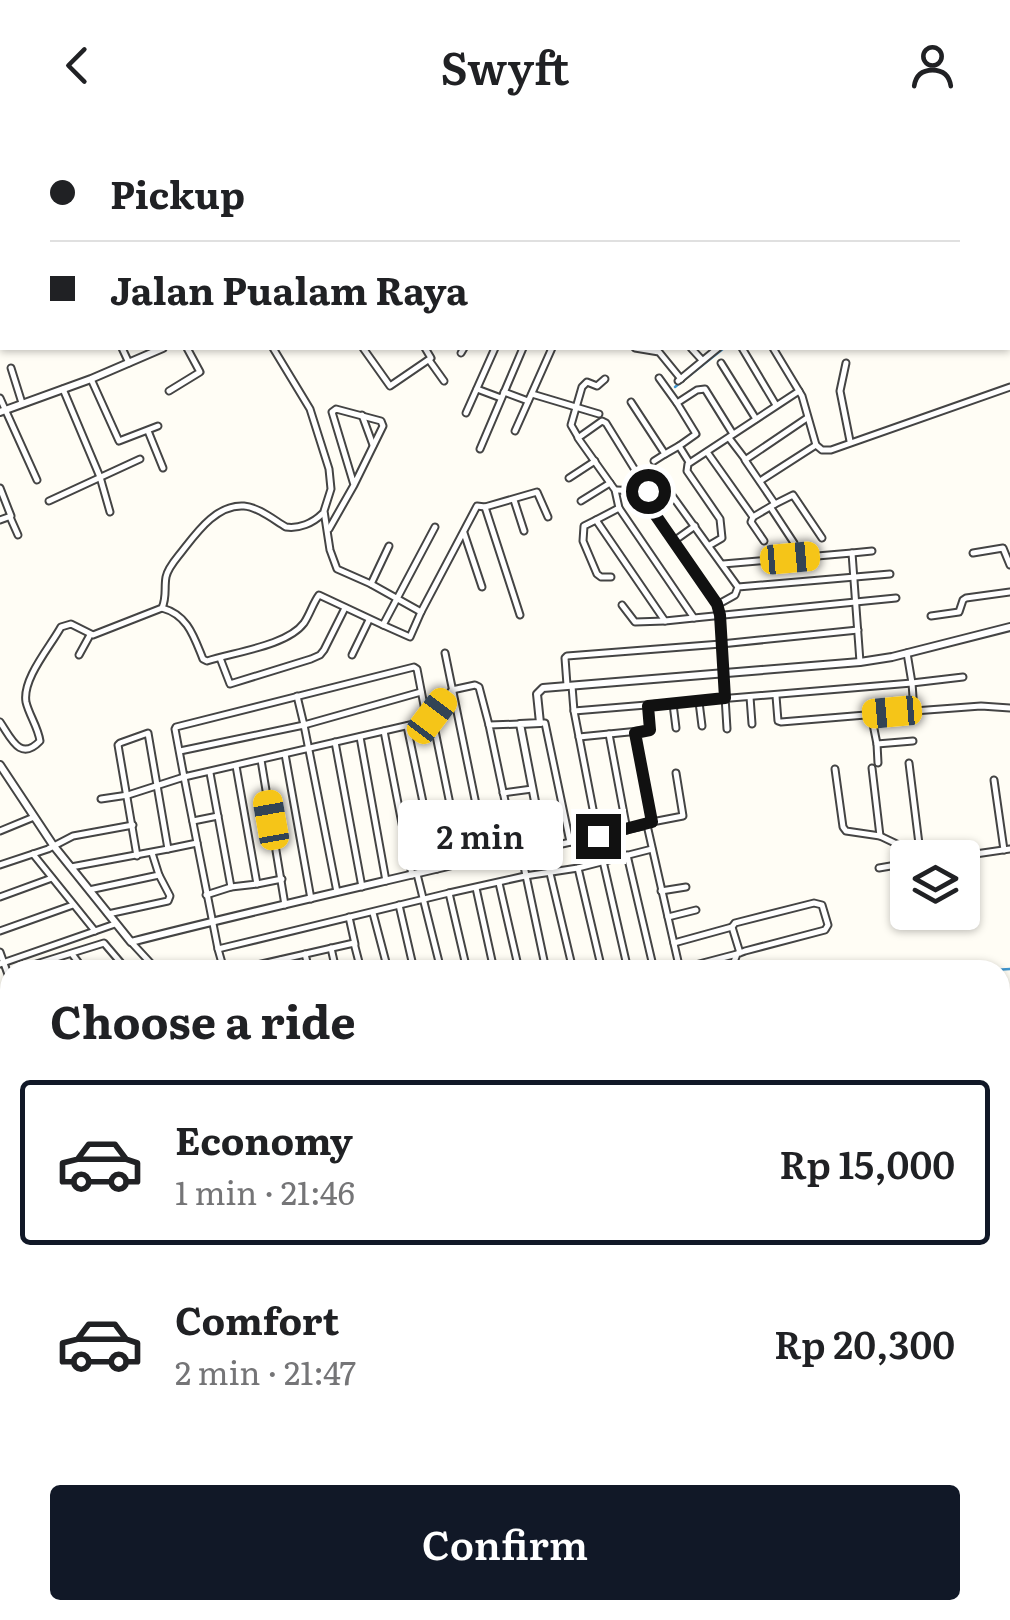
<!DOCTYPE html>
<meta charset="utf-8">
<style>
body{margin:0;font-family:Literata,serif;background:#f6f6f6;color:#202124;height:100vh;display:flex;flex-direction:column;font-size:38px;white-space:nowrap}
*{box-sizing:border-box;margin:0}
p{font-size:32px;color:#757577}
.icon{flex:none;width:55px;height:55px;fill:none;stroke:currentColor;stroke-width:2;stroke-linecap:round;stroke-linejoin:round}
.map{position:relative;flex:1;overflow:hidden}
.sheet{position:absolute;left:0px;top:830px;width:1010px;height:660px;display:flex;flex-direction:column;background:#fff;border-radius:30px 30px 0 0;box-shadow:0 2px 8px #0004}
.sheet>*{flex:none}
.hud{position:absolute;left:0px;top:0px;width:1010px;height:220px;box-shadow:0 2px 8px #0004;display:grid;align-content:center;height:220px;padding:0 50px;background:#fff}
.fabs{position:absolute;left:890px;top:710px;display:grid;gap:20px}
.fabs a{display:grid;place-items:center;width:90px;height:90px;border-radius:10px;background:#fff;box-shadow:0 2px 8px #0004;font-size:50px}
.end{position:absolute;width:45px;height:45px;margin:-22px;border:12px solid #111;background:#fff;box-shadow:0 0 0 5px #fff}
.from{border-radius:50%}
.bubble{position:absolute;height:70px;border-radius:10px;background:#fff;box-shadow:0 2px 8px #0004;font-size:32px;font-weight:600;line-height:70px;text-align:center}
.car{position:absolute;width:30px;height:60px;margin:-30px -15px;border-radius:12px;box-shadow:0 0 8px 2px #0007;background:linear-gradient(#f5c518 24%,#345 0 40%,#f5c518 0 76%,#345 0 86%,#f5c518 0)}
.hud b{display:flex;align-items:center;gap:35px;height:95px;font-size:38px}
.hud b+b{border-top:2px solid #e0e0e0}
.hud i{width:25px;height:25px;background:#202124}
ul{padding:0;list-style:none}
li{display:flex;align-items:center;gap:30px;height:165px;margin:0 20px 15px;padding:0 30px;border:5px solid transparent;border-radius:10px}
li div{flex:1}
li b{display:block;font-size:38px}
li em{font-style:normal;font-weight:600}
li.on{border-color:#111827}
li>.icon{width:90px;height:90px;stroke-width:1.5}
h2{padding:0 50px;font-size:45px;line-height:120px}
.action{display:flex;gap:20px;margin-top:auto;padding:20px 50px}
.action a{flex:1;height:115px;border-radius:10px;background:#111827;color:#fff;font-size:40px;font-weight:600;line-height:115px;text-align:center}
header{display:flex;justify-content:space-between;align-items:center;height:130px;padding:0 50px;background:#fff;font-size:45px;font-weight:600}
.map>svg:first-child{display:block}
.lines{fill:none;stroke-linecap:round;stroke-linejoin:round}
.stream{stroke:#3f96cf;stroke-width:2.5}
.minor-casing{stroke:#444;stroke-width:9}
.tertiary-casing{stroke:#444;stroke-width:10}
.minor{stroke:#fff;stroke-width:5}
.tertiary{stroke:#fff;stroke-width:6}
.route{stroke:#111;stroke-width:12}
</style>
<header><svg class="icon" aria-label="back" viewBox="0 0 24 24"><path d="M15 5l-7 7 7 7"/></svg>Swyft<svg class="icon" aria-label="person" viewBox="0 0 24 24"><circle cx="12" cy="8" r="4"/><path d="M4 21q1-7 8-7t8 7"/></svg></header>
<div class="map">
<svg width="1010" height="1490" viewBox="0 0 1010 1490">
<rect width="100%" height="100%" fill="#fffdf5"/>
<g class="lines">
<g class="stream">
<path d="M675 257 724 218"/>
<path d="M994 840 1010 839"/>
<path d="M1000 979 1010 974"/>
<path d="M0 1221 10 1217"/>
<path d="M1000 1317 1009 1319 1010 1327"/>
<path d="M0 1328 10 1327"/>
<path d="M408 1490 410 1480"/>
</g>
<g class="minor-casing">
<g id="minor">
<path d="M3 0 14 2"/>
<path d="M101 0 110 2"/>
<path d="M289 0 291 2"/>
<path d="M608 0 609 2"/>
<path d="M644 0 646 2"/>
<path d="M773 0 777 2"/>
<path d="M954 0V2"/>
<path d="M199 2 203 0"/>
<path d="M841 2 843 0"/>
<path d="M0 74 2 79"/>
<path d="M1008 92 1010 91"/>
<path d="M0 158 2 156"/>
<path d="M0 171 2 177"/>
<path d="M0 191 2 190"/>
<path d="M122 218 129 233"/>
<path d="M273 218 310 279 329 339 331 359 324 381 330 420 337 439 371 454 421 482 477 376 485 377 537 362 548 387"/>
<path d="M363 218 390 256 431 228 425 218"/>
<path d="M635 218 659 222 681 249"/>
<path d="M691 218 702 230"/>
<path d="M742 218 776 275"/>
<path d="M461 223 464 218"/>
<path d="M429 230 444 251"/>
<path d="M721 233 756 289"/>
<path d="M846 233 840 261 850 311"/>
<path d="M11 238 22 273"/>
<path d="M659 248 677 273 697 260 705 259 733 304"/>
<path d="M91 249 119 311 158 296"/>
<path d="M678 251 718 218"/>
<path d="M63 259 100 347 110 382"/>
<path d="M477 259 501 268"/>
<path d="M169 261 200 242 187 218"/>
<path d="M504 262 528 271"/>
<path d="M532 264 599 284"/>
<path d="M0 268 37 350"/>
<path d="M631 272 665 324 679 316 689 332"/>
<path d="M677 273 696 304 679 316"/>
<path d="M466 283 495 218"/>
<path d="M362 285 373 315"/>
<path d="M807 288 745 330 775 374 793 365 822 408"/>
<path d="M148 301 163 338"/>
<path d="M515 301 552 218"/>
<path d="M578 307 571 295 582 257 587 252 597 256 605 249"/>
<path d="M729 308 745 329"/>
<path d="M816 315 822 320H831L1010 257"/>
<path d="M480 319 523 218"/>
<path d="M707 322 753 387 775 374"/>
<path d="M654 331 665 324"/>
<path d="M569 348 595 331"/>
<path d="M760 351 816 315 802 266 773 218"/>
<path d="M0 358 11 386 0 390"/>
<path d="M616 360 645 361"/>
<path d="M648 361 606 293 602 291 578 308 615 360 619 378 694 488 896 468"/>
<path d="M514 370 524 401"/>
<path d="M49 371 140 329"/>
<path d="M581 371 610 353"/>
<path d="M485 377 520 485"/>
<path d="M771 378 794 413"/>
<path d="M10 387 18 405"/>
<path d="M753 387 751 392 764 411"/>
<path d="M596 390 619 378"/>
<path d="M329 399 354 355 383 296 381 291 336 279 332 282 354 355"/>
<path d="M464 403 482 457"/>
<path d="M674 411 695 396"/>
<path d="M710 415 722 408 720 389 687 341 688 334 799 261"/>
<path d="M852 423 872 421"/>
<path d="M973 423 1003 418 1010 435"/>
<path d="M723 434 852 423 860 532"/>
<path d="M611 447H601L597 444 583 411 584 396 596 390 665 491 694 488"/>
<path d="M371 454 389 416"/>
<path d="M738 457 663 353 643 366 717 475 735 465 738 457 890 444"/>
<path d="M622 475 635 492 665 491"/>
<path d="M717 475 720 485 727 599"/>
<path d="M162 478C188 485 194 507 203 529L207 531C234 522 287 516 304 493 310 484 313 473 319 465L383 495 435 397"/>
<path d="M931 486 959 482 963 470 966 468 1010 462"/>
<path d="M383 495 410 507 421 482"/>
<path d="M445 523 487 728"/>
<path d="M79 525 90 505"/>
<path d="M352 525 369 490"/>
<path d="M220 528 230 554 311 529 320 525 324 520 345 478"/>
<path d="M567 555 565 528 567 526 721 514 858 500"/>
<path d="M572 556 574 581 598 705"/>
<path d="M297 566 304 595 421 562"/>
<path d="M776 566 778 591 781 592 914 581 912 553 963 547"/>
<path d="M750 567 752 594"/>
<path d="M699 572 702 596"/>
<path d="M673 574 676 598"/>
<path d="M574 581 912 553 907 523"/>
<path d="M914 581 981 576 1010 578"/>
<path d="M871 584 877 614 913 611"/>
<path d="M432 586 462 733"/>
<path d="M427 591 417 539 414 537 176 597 175 599 184 647 427 591 452 560 475 555 479 557 489 595"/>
<path d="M0 592C11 608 20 632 40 611 38 597 29 585 26 572 22 549 50 517 61 497L71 494 93 505 162 478C167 467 164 458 166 447 168 437 177 428 183 420 197 402 217 374 244 376 258 377 274 390 286 397 299 399 313 393 322 384"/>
<path d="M540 593H545L570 712"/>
<path d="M407 596 437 739"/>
<path d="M384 601 412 745"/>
<path d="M635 603 652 692 647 695 680 840"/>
<path d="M609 604 649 600 648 576"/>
<path d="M360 607 386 751"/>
<path d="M579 607 609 604 627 700"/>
<path d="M335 612 362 757"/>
<path d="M877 614 878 633"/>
<path d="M180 621 304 595 337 762"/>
<path d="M285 624 311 769"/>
<path d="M261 630 285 775"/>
<path d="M909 633 919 714 924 728"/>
<path d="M872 638 880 706"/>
<path d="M835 639 843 697 846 701 880 706 901 716 919 714"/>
<path d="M210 643 231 757 257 754 236 636"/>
<path d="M994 650 1004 720"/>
<path d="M503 663 532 659"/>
<path d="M101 669 128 665 184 647 218 819 449 763"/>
<path d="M193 691 218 686"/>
<path d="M652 692 683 686 676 643"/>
<path d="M0 701 34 687"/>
<path d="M521 722 546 840"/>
<path d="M516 723 489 595 520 594"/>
<path d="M33 724 95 801"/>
<path d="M627 725 654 840"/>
<path d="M137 726 118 615 120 613 148 603 168 719 197 713"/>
<path d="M948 728 1010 719"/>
<path d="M603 731 628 840"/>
<path d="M0 735 48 719 73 706 133 695"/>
<path d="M71 737 168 719"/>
<path d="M578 738 602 840"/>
<path d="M879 738 908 733"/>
<path d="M417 744 441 840"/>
<path d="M499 753 519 840"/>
<path d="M257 754 282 749"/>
<path d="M476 758 494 840"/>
<path d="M89 760 159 745 152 723"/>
<path d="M661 761 686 757"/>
<path d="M206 765 231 757"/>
<path d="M0 767 52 748"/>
<path d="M399 775 414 840"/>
<path d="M373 783 388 840"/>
<path d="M108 784 168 771 170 766 159 745"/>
<path d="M349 787 355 814"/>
<path d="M668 787 696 780"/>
<path d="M0 801 73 775"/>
<path d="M132 813 157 840"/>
<path d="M674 813 732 797"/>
<path d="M331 818 336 840"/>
<path d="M218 819 224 840"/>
<path d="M0 822 10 850"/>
<path d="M72 824 84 840"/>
<path d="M305 824 309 840"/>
<path d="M281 830 283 840"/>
<path d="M0 834 115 794"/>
<path d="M680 839 737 824"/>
<path d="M17 840 104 813 127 840"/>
<path d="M235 840 354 813 361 840"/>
<path d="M467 840 449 763 525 746 578 738 652 719"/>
<path d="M573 840 544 718 647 695"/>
<path d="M731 840 737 824 745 821 825 800 828 795 822 775 814 773 735 793 732 797 740 823"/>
<path d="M0 880 10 877"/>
<path d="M0 911 10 908"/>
<path d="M0 945 10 941"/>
<path d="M0 978 10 975"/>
<path d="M0 1010 10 1006"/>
<path d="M0 1041 10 1038"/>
<path d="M0 1074 10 1071"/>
<path d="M0 1103 10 1135"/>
<path d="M0 1109 10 1106"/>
<path d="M0 1202 10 1198"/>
<path d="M0 1278 10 1277"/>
<path d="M0 1292 4 1319"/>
<path d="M1000 1333 1002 1349 1000 1359"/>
<path d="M0 1334 10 1333"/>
<path d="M0 1372 10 1371"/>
<path d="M0 1416 10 1414"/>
<path d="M1002 1445 1010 1456"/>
<path d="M1000 1446 1010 1433"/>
<path d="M0 1447 7 1490"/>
<path d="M0 1468 10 1466"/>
<path d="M147 1480 148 1490"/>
<path d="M195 1480 197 1490"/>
<path d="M691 1480 695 1490"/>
<path d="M698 1480 703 1490"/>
<path d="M851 1480 853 1490"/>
<path d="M894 1480 897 1490"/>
<path d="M747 1488 778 1480"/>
<path d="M423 1490 425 1480"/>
<path d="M511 1490 547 1480"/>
<path d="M552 1490 589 1480"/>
<path d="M872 1490 895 1484"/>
<path d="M912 1490 913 1480"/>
</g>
</g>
<g class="tertiary-casing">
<g id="tertiary">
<path d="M480 2 482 0"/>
<path d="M0 282 91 249 163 218"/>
<path d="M0 635 53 715 131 812C240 784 351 759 461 733 488 727 517 725 544 718L520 594 540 593 537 564 543 558 860 532 892 527 1010 497"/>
</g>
</g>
<use href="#minor" class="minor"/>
<use href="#tertiary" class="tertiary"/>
</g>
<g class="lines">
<path class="route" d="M598 706 652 692 635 603 650 600 648 576 725 568 720 485 717 474 643 367 648 361"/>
</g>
</svg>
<div class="fabs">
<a><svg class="icon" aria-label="layers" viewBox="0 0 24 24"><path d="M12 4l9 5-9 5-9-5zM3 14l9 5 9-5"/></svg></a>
</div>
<i class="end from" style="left:648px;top:361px"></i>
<i class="end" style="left:598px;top:706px"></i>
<div class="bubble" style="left:398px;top:670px;width:165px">2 min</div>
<i class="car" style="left:790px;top:428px;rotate:85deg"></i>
<i class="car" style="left:892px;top:582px;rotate:265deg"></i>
<i class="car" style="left:432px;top:586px;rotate:37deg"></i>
<i class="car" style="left:271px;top:690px;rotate:350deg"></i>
<div class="hud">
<b><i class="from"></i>Pickup</b>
<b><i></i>Jalan Pualam Raya</b>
</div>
<section class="sheet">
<h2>Choose a ride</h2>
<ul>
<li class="on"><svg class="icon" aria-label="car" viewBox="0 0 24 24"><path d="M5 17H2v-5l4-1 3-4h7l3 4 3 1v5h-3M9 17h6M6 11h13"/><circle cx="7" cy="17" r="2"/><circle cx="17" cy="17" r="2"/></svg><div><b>Economy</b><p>1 min · 21:46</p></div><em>Rp 15,000</em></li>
<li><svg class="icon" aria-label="car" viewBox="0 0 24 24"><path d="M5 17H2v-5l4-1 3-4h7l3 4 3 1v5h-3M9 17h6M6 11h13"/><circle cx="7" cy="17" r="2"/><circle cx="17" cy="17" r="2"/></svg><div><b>Comfort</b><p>2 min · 21:47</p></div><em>Rp 20,300</em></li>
</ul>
<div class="action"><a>Confirm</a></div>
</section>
</div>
